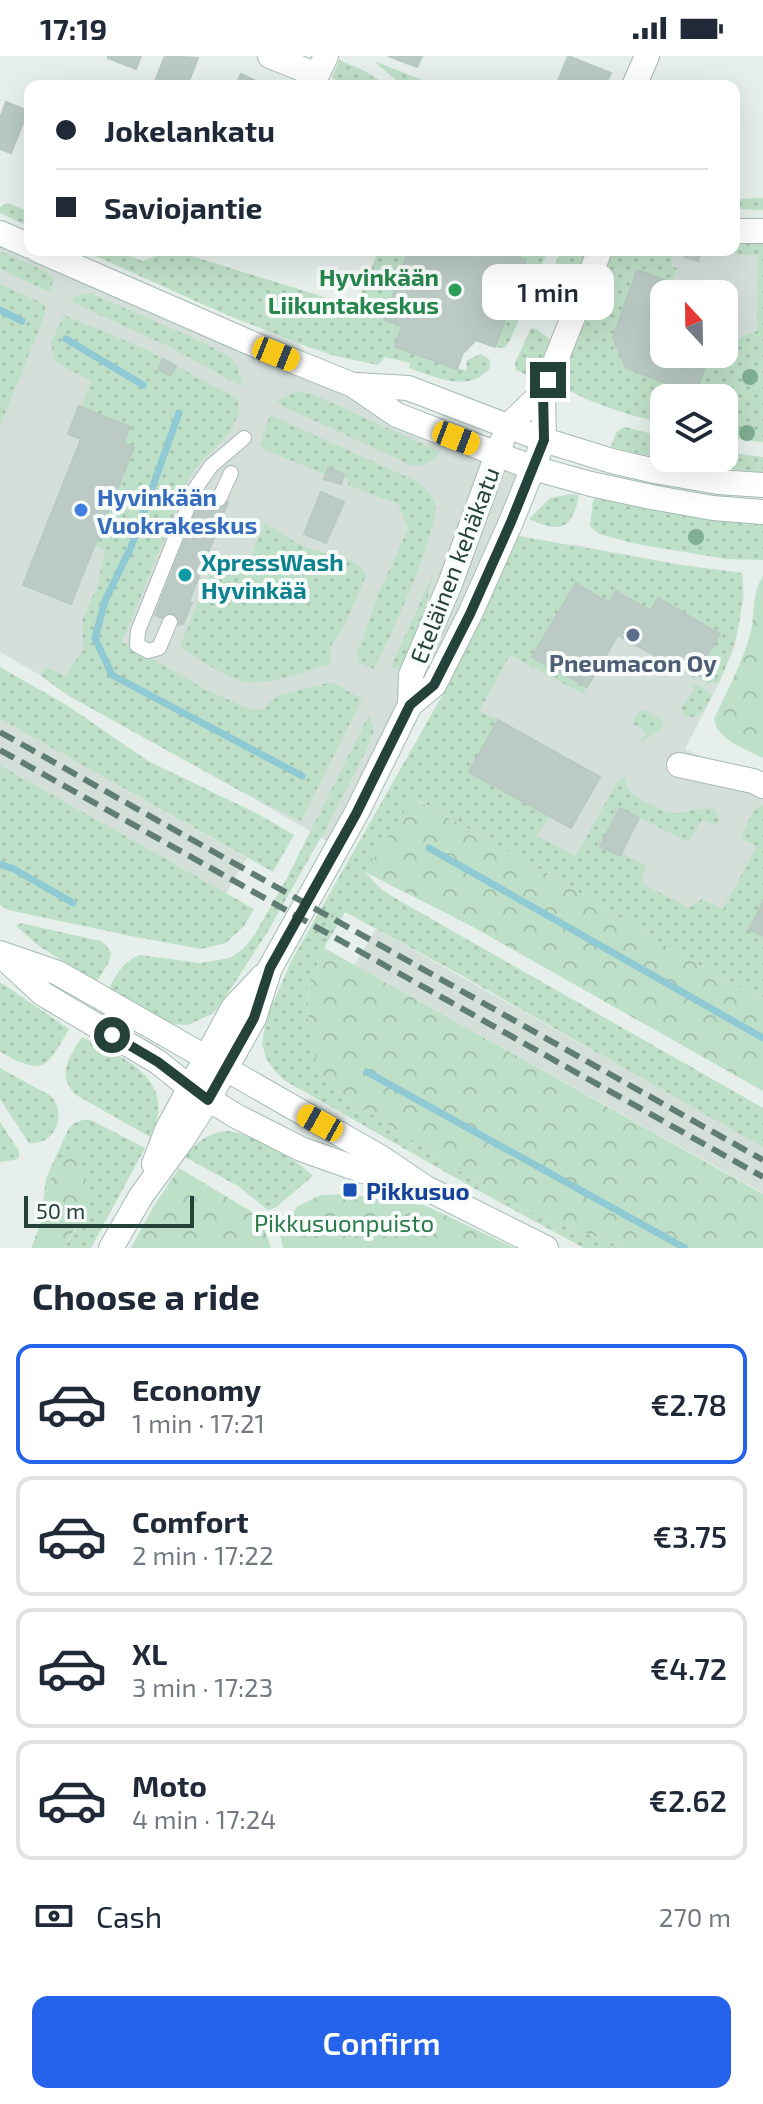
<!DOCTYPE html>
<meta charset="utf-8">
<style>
body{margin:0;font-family:"Exo 2",sans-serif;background:#f6f6f7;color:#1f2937;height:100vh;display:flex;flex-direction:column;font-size:30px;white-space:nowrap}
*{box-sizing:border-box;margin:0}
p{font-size:26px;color:#747a83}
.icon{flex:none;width:44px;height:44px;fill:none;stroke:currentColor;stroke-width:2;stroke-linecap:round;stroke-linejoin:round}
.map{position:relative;height:1192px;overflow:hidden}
.details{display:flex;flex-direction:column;background:#fff;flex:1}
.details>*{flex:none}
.hud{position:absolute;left:24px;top:24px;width:716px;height:176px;border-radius:16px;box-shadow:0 8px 32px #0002;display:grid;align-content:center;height:176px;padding:0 32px;background:#fff}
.needle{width:52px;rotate:338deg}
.tools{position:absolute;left:650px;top:224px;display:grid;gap:16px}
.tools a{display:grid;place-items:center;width:88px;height:88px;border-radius:16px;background:#fff;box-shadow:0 8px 32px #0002;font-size:40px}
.scale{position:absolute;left:24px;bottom:20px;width:170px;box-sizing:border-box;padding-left:8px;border:4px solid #24423a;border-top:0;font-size:22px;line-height:28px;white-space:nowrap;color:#24423a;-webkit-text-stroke:6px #f7fbf9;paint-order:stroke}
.end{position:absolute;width:36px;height:36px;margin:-18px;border:10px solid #24423a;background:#fff;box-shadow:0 0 0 4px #fff}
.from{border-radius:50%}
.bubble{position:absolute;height:56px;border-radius:16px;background:#fff;box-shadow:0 8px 32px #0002;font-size:26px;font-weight:600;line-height:56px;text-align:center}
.car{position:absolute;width:24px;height:48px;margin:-24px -12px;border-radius:10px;box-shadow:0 0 6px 2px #0007;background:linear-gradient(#f5c518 24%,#345 0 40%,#f5c518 0 76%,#345 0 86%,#f5c518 0)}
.hud b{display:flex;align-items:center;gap:28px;height:76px;font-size:30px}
.hud b+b{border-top:2px solid #e0e1e3}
.hud i{width:20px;height:20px;background:#1f2937}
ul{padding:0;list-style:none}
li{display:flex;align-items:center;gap:24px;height:120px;margin:0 16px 12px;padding:0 16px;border:4px solid #e0e1e3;border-radius:16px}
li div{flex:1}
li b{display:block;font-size:30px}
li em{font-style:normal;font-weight:600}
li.current{border-color:#2563eb}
li>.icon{width:72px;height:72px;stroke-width:1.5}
h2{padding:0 32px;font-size:36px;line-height:96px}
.pay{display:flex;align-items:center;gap:20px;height:88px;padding:0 32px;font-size:30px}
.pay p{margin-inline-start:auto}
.primary-button{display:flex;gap:16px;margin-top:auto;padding:16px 32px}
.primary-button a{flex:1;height:92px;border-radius:16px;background:#2563eb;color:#fff;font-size:32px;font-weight:600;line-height:92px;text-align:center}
.status{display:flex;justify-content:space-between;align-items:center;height:56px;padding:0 40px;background:#fff;direction:ltr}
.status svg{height:22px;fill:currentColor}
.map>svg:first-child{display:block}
.built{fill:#d4dfda;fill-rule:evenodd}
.grass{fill:url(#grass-dots)}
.forest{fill:url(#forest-crowns)}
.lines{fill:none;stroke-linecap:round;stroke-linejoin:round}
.stream{stroke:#8ec9d4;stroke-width:7}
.building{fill:#bbcac4;stroke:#b8c9c2;stroke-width:2}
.lane-casing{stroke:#a8b8b2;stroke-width:16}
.street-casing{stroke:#a8b8b2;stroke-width:26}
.secondary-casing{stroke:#a4bbb3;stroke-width:26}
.lane{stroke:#fff;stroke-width:14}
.street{stroke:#fff;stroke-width:24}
.secondary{stroke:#fff;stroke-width:24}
.rail{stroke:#5f7d75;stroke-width:6;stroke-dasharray:16 8;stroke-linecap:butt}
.tree{fill:#80af93}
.route{stroke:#24423a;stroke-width:10}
.leisure-dot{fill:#2e9e5b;stroke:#f7fbf9;stroke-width:3}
.shop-dot{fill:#3f7fe0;stroke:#f7fbf9;stroke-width:3}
.culture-dot{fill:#0f9aa8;stroke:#f7fbf9;stroke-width:3}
.service-dot{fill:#5c6f8a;stroke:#f7fbf9;stroke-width:3}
.transit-dot{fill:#1a4fb4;stroke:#f7fbf9;stroke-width:3}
.labels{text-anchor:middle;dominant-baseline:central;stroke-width:8;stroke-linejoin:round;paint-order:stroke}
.leisure-label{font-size:24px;font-weight:bold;fill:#27864d;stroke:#f7fbf9;text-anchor:end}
.shop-label{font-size:24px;font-weight:bold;fill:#366cbe;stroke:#f7fbf9;text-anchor:start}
.culture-label{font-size:24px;font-weight:bold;fill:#0d838f;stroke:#f7fbf9;text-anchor:start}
.street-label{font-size:24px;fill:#24423a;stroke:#f7fbf9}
.service-label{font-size:24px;font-weight:bold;fill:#4e5e75;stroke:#f7fbf9}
.transit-label{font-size:24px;font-weight:bold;fill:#164399;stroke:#f7fbf9;text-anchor:start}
.park-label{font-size:24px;fill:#2d7a4b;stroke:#f7fbf9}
</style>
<div class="status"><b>17:19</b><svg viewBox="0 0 49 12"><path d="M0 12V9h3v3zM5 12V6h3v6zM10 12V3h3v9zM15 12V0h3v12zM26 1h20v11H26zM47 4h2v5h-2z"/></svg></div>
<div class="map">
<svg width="763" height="1192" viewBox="0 0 763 1192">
<defs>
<pattern id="grass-dots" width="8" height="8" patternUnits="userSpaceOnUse" patternTransform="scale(2)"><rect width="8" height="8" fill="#bfe0c8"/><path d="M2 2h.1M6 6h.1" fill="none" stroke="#a4c1ad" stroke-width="1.8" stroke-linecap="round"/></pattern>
<pattern id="forest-crowns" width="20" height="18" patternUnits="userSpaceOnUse" patternTransform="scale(2)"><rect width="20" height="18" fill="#bfe0c8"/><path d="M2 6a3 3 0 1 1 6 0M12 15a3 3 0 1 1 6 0" fill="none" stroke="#a4c1ad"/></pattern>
</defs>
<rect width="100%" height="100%" fill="#e6efeb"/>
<g class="built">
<path d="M0 175 524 402 497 469 383 721 336 790 0 596Z"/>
<path d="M734 184 763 185V386L724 381V342H664V367L630 359 586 343 567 333 565 322 569 305 614 194H734ZM664 238H724V298H664Z"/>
<path d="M570 488 681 509 742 517 744 539 735 590 719 627 685 693 763 730V939L427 750Z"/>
<path d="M0 663 247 802 226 837 0 709Z"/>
<path d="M376 873 763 1090V1137L354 909Z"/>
</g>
<g class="grass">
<path d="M339 4 363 14 388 30H350L332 22Z"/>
<path d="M374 5 437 30H403Z"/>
<path d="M763 142V154L734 153V143Z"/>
<path d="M8 147 30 156V171L0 157V151Z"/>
<path d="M736 184 763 185V386L724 381V342H664V367C630 359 597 350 567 333L565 322 569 305 614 194H687L684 201 673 198 670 209 677 212 671 226 637 214 613 282 626 312 695 338 709 298H724V289L757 275 758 199H738L734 196Z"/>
<path d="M82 194H117L142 205 172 194 324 241 354 254 379 194H409L384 263 402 270 395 291 466 315 467 304 481 298 489 303 490 312C467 338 437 321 409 312L410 307 385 301 378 309 335 300 300 288 220 256Z"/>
<path d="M522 194H548L511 282 505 292 495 291 525 205 519 202Z"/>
<path d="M561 194H574L585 200 574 225 569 229 559 227 552 216Z"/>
<path d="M0 195 46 216 54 222 50 236 0 213Z"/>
<path d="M0 228 44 248 46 256 0 370Z"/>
<path d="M90 237 196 283 230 301 238 312 243 331 170 291 72 246 74 241Z"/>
<path d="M64 259 143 292 163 303 158 313 170 320 176 310 238 343C244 376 206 396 190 420L122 586 207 634 249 653 263 654 274 642 281 639 331 626 362 643 301 765 244 737 69 640 41 620 46 611 65 620 83 594 82 565 98 528 105 494 95 489 134 392 124 387 130 371 81 352 91 325 55 306 51 287Z"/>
<path d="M531 272 536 273 550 283 541 307 530 321 516 314 515 307Z"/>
<path d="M297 336 310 337 436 394 439 397C432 407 423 410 411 409L276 347 282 342Z"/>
<path d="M270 359 416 425C425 432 433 438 435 449 439 475 388 587 374 613L360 607 357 598 379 536 408 473 398 448 348 429 349 424 343 421 344 418 329 412 326 419 262 392 261 387Z"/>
<path d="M625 371 664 381V402H724V396L763 401V417L672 405 611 391 616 376Z"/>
<path d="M571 438 579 439C572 475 559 477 529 463L550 442Z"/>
<path d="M597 441 763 464V504L727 503 636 488 599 478 590 470 593 445Z"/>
<path d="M264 467C279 476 297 489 314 494 334 500 352 499 365 517V522L347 564 330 592V608C309 614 270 629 248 626 224 622 201 604 180 590L215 506 245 515Z"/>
<path d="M519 480 681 509 742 517C745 559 735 589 719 627 708 628 703 626 696 617L720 578 659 542 651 555 609 547 575 527 533 601 587 631 583 638 510 599 479 655 498 664 550 760 537 780 576 800 618 724 624 721C626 725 626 729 628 733 635 743 667 758 678 757 692 755 702 750 716 754L719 764 715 769 702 763 688 786 620 752 621 797 647 810 642 820 643 828 690 852 702 843 723 853 757 790 741 782 754 753 763 749V846L749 873 763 880V944L683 900 547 817 414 742 365 816 381 833 395 842 763 1052V1091L459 918 345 856 324 892 307 933 309 971 318 1013 330 1031 512 1149 625 1192H584L470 1130 284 1024 274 1014 266 1002 262 988 265 969 270 953 293 902 450 626Z"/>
<path d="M434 516 421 569 402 610 398 614 391 611Z"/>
<path d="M0 611 68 650 148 705 258 758 294 779 273 816 0 663Z"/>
<path d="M695 628 710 636 712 640C705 652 701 663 685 661L681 653 695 633 692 631Z"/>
<path d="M644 654 660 663 663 672 640 687 646 676 632 667 638 657Z"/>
<path d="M369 659 374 674 363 701 325 774 268 875 219 951 212 958 188 969 172 968 157 962 108 934C116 919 123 905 140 899L200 907 230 902 243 893 255 878 287 822Z"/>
<path d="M0 709 226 837 254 853 244 870 226 887 201 893 131 880 8 854 0 849Z"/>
<path d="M21 867 100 885 106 889 111 897 108 908 96 926 39 890 16 870Z"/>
<path d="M0 926 69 973C46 1013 44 1020 0 996Z"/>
<path d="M82 981C114 997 168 1017 157 1063 156 1069 152 1075 150 1081L76 1039C56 1018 69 1002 82 981Z"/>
<path d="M0 1012 51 1040C68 1059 54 1090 29 1087L0 1043Z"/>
<path d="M83 1064H91L145 1092 91 1192H64L76 1173 55 1111 50 1130 44 1139 46 1122 69 1072 74 1067Z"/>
<path d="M0 1066 19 1095V1101L15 1104 0 1106Z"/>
<path d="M230 1075C253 1080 297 1103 313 1120L275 1152 268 1154 238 1130 185 1101C198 1084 209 1076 230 1075Z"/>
</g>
<g class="forest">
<path d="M763 520V702C746 693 717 684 714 663 727 635 743 606 751 575 755 557 752 536 763 520Z"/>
<path d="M413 742 547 817 683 900 763 944V1035L473 871 365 816Z"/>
<path d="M324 892 763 1138V1192H625L512 1149 330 1031 318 1013 309 971 307 933Z"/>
<path d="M66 1094 80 1095 88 1150 64 1192H31L42 1164 44 1139 50 1130 55 1111Z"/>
<path d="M179 1112 252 1156 265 1174 271 1192H131L152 1153Z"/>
<path d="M351 1138 386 1145 424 1149 515 1192H283L280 1178 284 1167 298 1150 321 1139Z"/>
</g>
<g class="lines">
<g class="stream">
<path d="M0 254 22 265"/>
<path d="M66 283 143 329"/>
<path d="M179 357 131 491 105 545 95 582 112 619 302 720"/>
<path d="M429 792 763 982"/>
<path d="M0 808 14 813 73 847"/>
<path d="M367 1016 685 1192"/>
</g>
</g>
<g class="building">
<path d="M108 0H141L136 13 108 2Z"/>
<path d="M165 0 198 2 187 30H153Z"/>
<path d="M388 0H422L417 11Z"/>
<path d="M568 0 611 17 605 30H556Z"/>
<path d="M241 18 267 30H235Z"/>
<path d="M6 46 28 55 11 97 0 93V62Z"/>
<path d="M409 194H498L526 204 495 291 476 284 463 297 457 313 395 291 402 270 384 264Z"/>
<path d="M687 194H701L698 205 684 201Z"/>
<path d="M637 214 682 230 679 238H664V257L660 269 664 277V298H702L709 301 695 338 626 312 613 282Z"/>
<path d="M163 303 176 310 170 320 158 313Z"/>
<path d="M79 350 130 371 124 387 134 391 71 548 23 529 81 383 68 378Z"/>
<path d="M328 412 344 418 341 428 324 423Z"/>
<path d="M321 436 344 446 326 487 304 478Z"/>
<path d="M203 437 228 446 189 546 192 547 183 568 181 566 180 569 155 559Z"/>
<path d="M576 527 609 547 616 535 651 555 658 542 720 578 694 621 618 579 587 631 532 601Z"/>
<path d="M498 664 600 721 571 772 469 716Z"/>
<path d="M620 752 639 762 620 800 600 790Z"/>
<path d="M763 846V880L749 873Z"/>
</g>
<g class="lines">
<g class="lane-casing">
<g id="lane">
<path d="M219 443 231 417"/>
<path d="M170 566 159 592 148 595 137 589 138 575 195 433 211 410 244 382"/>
</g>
</g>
<g class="street-casing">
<g id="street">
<path d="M270 0 317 19 326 0"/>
<path d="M634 30 647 0"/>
<path d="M734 175H763"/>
<path d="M508 370 543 336"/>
<path d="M544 384 543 336 600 194"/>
<path d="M679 709 753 725 763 730"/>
</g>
</g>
<g class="secondary-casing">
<g id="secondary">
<path d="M0 177 30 190"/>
<path d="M38 194 276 298 353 329 397 359 533 412 591 428 651 441 713 452 763 456"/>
<path d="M356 329 408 332 544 384 612 405 655 415 718 426 763 429"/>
<path d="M410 649 411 619 450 528 502 385"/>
<path d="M0 897 58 917 380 1101 426 1132 546 1192"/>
<path d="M5 903 43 938 158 1006 189 1031 236 1060 301 1093 363 1115 406 1126"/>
<path d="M154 1108 167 1074 233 952 263 920"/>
<path d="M111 1192 141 1140 182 1084 208 1044 254 962 270 912 356 758 410 649 434 629 470 558 511 466 544 384"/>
</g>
</g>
<use href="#lane" class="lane"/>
<use href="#street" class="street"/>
<use href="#secondary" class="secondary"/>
<g class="rail">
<path d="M0 676 763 1104"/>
<path d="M0 694 763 1121"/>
</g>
</g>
<g class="tree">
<circle cx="750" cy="321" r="8"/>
<circle cx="747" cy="377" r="8"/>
<circle cx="696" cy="481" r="8"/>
</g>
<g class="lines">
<path class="route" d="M112 979 158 1006 208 1044 254 962 270 912 356 758 410 649 434 629 470 558 511 466 544 384 543 336 548 324"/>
</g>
<circle class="leisure-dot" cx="455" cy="234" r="8"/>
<circle class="shop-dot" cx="81" cy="454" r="8"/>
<circle class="culture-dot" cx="185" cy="519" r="8"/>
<circle class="service-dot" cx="633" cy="579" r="8"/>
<rect class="transit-dot" x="342" y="1126" width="16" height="16" rx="4"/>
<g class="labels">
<g class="leisure-label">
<text x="439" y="220">Hyvinkään<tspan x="439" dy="28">Liikuntakeskus</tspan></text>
</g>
<g class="shop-label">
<text x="97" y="440">Hyvinkään<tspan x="97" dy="28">Vuokrakeskus</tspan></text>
</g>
<g class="culture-label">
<text x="201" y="505">XpressWash<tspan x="201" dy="28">Hyvinkää</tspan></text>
</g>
<g class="street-label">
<text transform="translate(454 509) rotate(-69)">Eteläinen kehäkatu</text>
</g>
<g class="service-label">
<text x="633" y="606">Pneumacon Oy</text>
</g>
<g class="transit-label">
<text x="366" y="1134">Pikkusuo</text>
</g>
<g class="park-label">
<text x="344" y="1166">Pikkusuonpuisto</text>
</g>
</g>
</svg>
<div class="tools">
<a><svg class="needle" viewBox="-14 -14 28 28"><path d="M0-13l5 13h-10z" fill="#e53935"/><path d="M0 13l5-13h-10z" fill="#747a83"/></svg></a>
<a><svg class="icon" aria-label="layers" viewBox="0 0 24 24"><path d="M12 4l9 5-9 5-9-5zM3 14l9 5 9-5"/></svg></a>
</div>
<div class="scale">50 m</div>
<i class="end from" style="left:112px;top:979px"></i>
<i class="end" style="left:548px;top:324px"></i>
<div class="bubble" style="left:482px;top:208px;width:132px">1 min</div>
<i class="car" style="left:276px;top:298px;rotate:112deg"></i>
<i class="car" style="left:456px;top:382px;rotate:111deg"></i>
<i class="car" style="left:320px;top:1067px;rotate:299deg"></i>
<div class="hud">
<b><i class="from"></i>Jokelankatu</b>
<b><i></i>Saviojantie</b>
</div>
</div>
<section class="details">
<h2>Choose a ride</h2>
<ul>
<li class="current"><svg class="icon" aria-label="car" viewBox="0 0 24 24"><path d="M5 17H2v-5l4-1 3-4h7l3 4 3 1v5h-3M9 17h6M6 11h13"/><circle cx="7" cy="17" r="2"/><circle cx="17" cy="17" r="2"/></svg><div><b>Economy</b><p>1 min · 17:21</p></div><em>€2.78</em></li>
<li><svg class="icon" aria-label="car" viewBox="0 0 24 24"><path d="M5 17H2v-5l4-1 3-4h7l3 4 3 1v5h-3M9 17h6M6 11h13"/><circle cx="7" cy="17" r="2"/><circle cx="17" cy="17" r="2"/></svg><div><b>Comfort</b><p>2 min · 17:22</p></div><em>€3.75</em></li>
<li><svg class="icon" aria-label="car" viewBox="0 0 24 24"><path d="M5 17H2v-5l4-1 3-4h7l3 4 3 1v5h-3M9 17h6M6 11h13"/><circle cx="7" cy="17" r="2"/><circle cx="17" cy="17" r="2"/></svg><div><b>XL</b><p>3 min · 17:23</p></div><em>€4.72</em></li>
<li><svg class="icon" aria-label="car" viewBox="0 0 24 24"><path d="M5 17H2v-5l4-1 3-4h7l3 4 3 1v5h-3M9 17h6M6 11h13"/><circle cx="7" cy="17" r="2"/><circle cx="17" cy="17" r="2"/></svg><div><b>Moto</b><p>4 min · 17:24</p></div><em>€2.62</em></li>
</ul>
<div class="pay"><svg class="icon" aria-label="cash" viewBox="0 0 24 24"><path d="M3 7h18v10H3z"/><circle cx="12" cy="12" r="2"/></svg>Cash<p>270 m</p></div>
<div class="primary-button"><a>Confirm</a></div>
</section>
